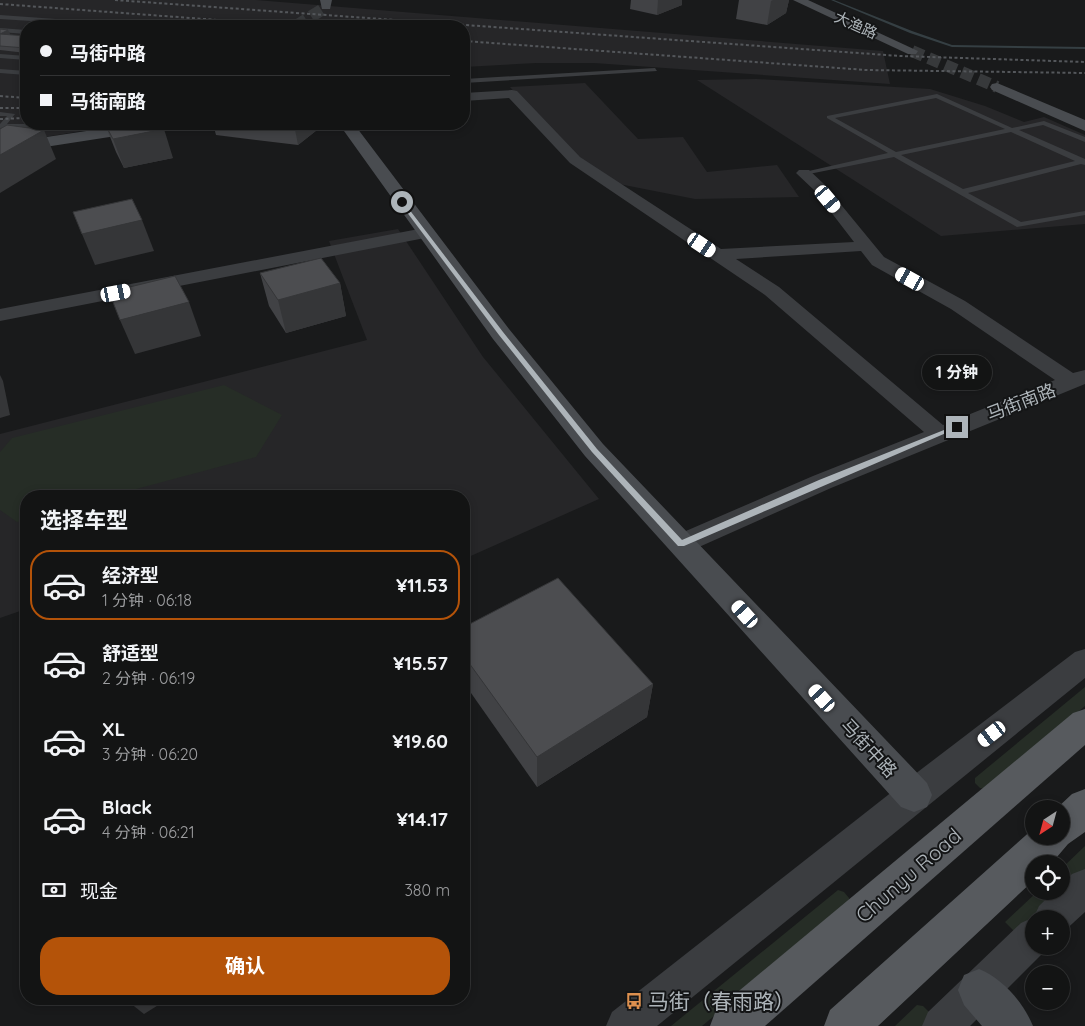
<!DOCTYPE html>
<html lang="zh">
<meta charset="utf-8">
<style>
body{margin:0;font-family:Quicksand,"Noto Sans SC",sans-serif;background:#202122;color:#f1f3f6;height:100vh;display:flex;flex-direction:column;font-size:19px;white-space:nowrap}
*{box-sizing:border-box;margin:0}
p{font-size:16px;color:#9d9ea0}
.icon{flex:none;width:28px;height:28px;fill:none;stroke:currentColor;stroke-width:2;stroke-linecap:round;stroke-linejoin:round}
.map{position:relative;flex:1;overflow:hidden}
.details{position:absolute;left:20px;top:490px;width:450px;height:515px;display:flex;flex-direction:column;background:#131414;border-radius:20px;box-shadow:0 2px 8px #0003,0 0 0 1px #323334}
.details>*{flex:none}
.top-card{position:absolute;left:20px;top:20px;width:450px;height:110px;border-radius:20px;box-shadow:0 2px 8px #0003,0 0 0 1px #323334;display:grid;align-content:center;height:110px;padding:0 20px;background:#131414}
.needle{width:32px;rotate:216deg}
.fabs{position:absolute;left:1025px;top:800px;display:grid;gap:10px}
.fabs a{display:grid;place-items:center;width:45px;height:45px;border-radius:50%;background:#131414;box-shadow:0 2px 8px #0003,0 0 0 1px #323334;font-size:25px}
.end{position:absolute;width:22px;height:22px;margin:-11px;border:6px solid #adb4b9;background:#111;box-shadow:0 0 0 2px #111}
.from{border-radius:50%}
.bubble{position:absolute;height:35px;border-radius:18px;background:#131414;box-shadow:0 2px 8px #0003,0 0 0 1px #323334;font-size:16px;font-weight:700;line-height:35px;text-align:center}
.car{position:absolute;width:15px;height:30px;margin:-15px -8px;border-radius:6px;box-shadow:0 0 4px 1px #0007;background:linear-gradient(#fff 24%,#345 0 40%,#fff 0 76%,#345 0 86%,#fff 0)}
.top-card b{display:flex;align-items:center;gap:18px;height:48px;font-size:19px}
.top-card b+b{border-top:1px solid #323334}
.top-card i{width:12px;height:12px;background:#f1f3f6}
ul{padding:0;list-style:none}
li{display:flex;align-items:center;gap:15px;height:70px;margin:0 10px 8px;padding:0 10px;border:2px solid transparent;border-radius:20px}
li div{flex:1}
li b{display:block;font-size:19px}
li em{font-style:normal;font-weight:700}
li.current{border-color:#b45309}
li>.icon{width:45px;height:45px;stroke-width:1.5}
h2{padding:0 20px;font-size:22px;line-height:60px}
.pay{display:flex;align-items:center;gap:12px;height:55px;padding:0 20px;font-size:19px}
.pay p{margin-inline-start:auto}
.button{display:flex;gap:10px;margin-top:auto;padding:10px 20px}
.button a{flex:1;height:58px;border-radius:20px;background:#b45309;color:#fff;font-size:20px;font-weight:700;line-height:58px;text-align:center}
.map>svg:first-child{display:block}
.built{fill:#262628}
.green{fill:#262d26}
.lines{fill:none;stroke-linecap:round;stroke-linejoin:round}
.stream{fill:#353f43;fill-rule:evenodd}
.secondary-tunnel{stroke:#37393b;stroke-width:12;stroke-dasharray:12 6;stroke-linecap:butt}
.lane{fill:#3b3d40;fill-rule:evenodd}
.street{fill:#3b3d40;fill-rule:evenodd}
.secondary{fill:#494c50;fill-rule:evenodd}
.primary{fill:#575a5e;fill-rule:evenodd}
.rail{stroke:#54575b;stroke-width:2;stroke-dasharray:3 2.5;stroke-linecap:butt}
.wall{fill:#414245}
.shaded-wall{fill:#353638}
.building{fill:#4c4d50;stroke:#353638}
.route{fill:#adb4b9}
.labels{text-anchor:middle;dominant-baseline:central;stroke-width:4;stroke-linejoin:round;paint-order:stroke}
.far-street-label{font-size:15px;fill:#adb4b9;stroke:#141516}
.street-label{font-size:18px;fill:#adb4b9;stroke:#141516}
.near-street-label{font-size:21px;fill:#adb4b9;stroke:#141516}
.near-poi-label{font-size:21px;fill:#adb4b9;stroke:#141516;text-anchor:start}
</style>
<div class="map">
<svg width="1085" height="1026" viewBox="0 0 1085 1026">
<rect width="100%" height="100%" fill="#191a1b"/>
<g class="built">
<path d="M0 0H256L883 51 890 84 594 63H536L464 67V26H26V124H126L0 144Z"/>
<path d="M757 79 930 89 985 106 1024 122 1044 117 1085 135V224L941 236 697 80Z"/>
<path d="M585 83 638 139 683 137 707 172 777 165 799 197 695 199 619 184 578 156 545 126 510 87Z"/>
<path d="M398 229 483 357 599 499 464 559V496H26V609L0 618V434L367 340 329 241Z"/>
</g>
<g class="green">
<path d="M224 385 282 415 256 457 110 496H26V519L17 522 0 510V452L12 438Z"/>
<path d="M1085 687V706L986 789 980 788 975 783V778Z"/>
<path d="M1085 846V871L1018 935 1005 922 1038 891H1061V869Z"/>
<path d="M838 890 844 892 849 898V904L702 1026H671Z"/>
<path d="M917 1005 923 1006 929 1012 924 1026H895Z"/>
</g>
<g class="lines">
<path class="stream" d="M831 0H834L912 31 952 45 1085 47V49L952 47 910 33Z"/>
<g class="secondary-tunnel">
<path d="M296 26 326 7"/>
<path d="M912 51 997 87"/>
</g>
<g class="lane">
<path d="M0 15 84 21 87 23 82 26H76L78 24 0 19Z"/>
<path d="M0 28 26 30V34L0 32Z"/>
<path d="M0 54 26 56V60L0 58Z"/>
<path d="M655 68 657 71 464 83V79Z"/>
<path d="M0 69 26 71V75L0 73Z"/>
<path d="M937 94 1012 128 1044 121 1085 137V142L1043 125 1019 130 1085 159V165L1081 164 968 193 1021 222 1085 211V215L1017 227 894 157 804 175 800 173 888 153 827 118V116ZM936 98 1005 129 896 152 835 118ZM1011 132 1075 161 963 189 901 155Z"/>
<path d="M0 112 15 114 7 124H85L82 126 0 128V124L7 116H0Z"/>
</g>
<g class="street">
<path d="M512 90 517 91 580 157 721 249 854 242 814 190 796 173 799 170H809L824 184 884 257 965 301 1073 373 1085 370V384L831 488 690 551 681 554 672 551 668 544 672 537 813 476 924 432 765 295 570 163 509 98 464 101V93ZM861 251 872 265 951 309 1055 380 943 425 779 287 736 259Z"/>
<path d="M424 228 430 229 432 233 430 237 0 321V309Z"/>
<path d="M1085 649V678L657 1026H606L612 1012 902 784 1075 652Z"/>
<path d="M1085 869V912L1061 934V919H1034V946H1048L1047 949 970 1026H922L928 1012 1021 923 1034 917 1039 906 1054 891H1061V885L1072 874Z"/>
</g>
<g class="secondary">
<path d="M320 0H332L330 9H322Z"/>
<path d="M793 0H808L918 51 916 54H908Z"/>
<path d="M997 83 1085 120V131L992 90 990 87 992 84Z"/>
<path d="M133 124H169L161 129 0 154V144Z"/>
<path d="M339 124H354L509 329 603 444 927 783 932 795 927 807 914 812 901 807 585 456 493 339Z"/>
<path d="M979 969C1003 979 1023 1002 1033 1026H982L964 1005 958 990 964 975Z"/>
</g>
<g class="primary">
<path d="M1085 709V745L765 1026H710L716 1010 1073 713Z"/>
<path d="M1085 789V832L1068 844 1051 864H1034V880L878 1026H824L830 1010 1034 828V836H1061V809H1056L1072 794Z"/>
</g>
<g class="rail">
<path d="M115 0 900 56 1085 62"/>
<path d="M0 4 300 26"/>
<path d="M464 41 866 70 1085 73"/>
<path d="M0 96 26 98"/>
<path d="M0 108H26"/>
<path d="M0 119 26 118"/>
</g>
</g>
<g class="wall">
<path d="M631 0H682V5L657 15 630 9Z"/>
<path d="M739 0H789L786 13 767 25 736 19Z"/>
<path d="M0 29 10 34 9 35 26 36V53L0 50Z"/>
<path d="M105 124 173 158 124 168 116 152Z"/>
<path d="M213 124H316L317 130 298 145 216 135Z"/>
<path d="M260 273 340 283 346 316 286 333 269 306Z"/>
<path d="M464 627 653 684 647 717 537 787 464 683Z"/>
</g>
<g class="shaded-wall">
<path d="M658 0H682V5L657 15Z"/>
<path d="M773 0H789L786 13 767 25 771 1Z"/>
<path d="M8 30 10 34 1 38 0 34Z"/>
<path d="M294 124H316L317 130 298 145Z"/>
<path d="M164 129 173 158 124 168 113 139Z"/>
<path d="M44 130 56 159 0 193V155Z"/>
<path d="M142 220 154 251 95 265 82 234Z"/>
<path d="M340 283 346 316 286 333 278 300Z"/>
<path d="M189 302 201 336 135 354 120 320Z"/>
<path d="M0 375 3 381 10 415 0 418Z"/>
<path d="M653 684 647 717 537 787V757Z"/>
<path d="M125 999H168L144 1014Z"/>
</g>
<g class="building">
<path d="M0 29 8 30 0 34Z"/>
<path d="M0 34 26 36V48L0 46Z"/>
<path d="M105 124H160L164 129 113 139Z"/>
<path d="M7 125 44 130 0 155V129Z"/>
<path d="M132 199 142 220 82 234 73 212Z"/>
<path d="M321 258 340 283 278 300 260 273Z"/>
<path d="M175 276 189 302 120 320 109 292Z"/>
<path d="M558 578 653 684 537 757 464 656V627Z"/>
</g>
<path class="route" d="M402 200 503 332 597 449 682 540 819 480 954 426 960 427 684 546H678L592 452 499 335 400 203Z"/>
<defs>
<g id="bus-bare" transform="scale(1.35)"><path d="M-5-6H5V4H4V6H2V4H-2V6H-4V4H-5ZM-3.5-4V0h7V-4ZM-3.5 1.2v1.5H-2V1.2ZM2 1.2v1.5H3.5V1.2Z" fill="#dd904f" stroke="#141516" stroke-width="2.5" paint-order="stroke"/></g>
</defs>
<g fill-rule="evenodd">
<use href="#bus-bare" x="634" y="1001"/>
</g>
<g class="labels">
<g class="far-street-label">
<text transform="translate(856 25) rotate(24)">大渔路</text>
</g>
<g class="street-label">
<text transform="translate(1021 402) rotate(-21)">马街南路</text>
<text transform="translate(869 748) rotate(47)">马街中路</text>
</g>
<g class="near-street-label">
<text transform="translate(908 875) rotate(-41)">Chunyu Road</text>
</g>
<g class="near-poi-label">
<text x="648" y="1001">马街（春雨路）</text>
</g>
</g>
</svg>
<div class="fabs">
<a><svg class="needle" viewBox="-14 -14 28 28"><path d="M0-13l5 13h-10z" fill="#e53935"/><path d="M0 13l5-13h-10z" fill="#9d9ea0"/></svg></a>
<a><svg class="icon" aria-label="locate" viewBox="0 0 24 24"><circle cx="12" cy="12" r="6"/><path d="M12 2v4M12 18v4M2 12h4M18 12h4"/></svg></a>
<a>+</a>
<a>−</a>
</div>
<i class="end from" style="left:402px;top:202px"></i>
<i class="end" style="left:957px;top:427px"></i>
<div class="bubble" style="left:922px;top:355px;width:70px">1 分钟</div>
<i class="car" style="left:828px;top:199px;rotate:140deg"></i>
<i class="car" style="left:702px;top:245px;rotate:124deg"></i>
<i class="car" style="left:910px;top:279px;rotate:299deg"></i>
<i class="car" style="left:116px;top:293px;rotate:79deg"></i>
<i class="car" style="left:745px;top:614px;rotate:318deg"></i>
<i class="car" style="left:822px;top:698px;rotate:318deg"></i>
<i class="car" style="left:992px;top:734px;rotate:232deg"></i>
<div class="top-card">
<b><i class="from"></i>马街中路</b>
<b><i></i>马街南路</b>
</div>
<section class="details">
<h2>选择车型</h2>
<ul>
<li class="current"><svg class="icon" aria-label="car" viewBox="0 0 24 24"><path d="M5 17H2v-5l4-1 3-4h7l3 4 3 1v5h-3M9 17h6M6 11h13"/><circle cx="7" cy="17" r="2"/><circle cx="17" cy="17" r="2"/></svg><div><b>经济型</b><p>1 分钟 · 06:18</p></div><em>¥11.53</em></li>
<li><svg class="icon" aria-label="car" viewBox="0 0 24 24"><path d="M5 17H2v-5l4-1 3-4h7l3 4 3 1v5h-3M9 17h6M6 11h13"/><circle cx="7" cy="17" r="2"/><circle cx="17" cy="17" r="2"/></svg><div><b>舒适型</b><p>2 分钟 · 06:19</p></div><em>¥15.57</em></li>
<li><svg class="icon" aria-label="car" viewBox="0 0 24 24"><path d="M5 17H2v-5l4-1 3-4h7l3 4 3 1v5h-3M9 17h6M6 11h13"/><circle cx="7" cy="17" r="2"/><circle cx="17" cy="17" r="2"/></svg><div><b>XL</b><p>3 分钟 · 06:20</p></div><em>¥19.60</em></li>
<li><svg class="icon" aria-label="car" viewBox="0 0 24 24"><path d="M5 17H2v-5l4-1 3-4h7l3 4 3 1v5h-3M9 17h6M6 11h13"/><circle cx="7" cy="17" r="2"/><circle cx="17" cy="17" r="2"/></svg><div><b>Black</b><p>4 分钟 · 06:21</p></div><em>¥14.17</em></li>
</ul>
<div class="pay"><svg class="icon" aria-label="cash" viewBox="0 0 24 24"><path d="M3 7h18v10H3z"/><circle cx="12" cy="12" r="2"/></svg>现金<p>380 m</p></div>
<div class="button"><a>确认</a></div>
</section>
</div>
